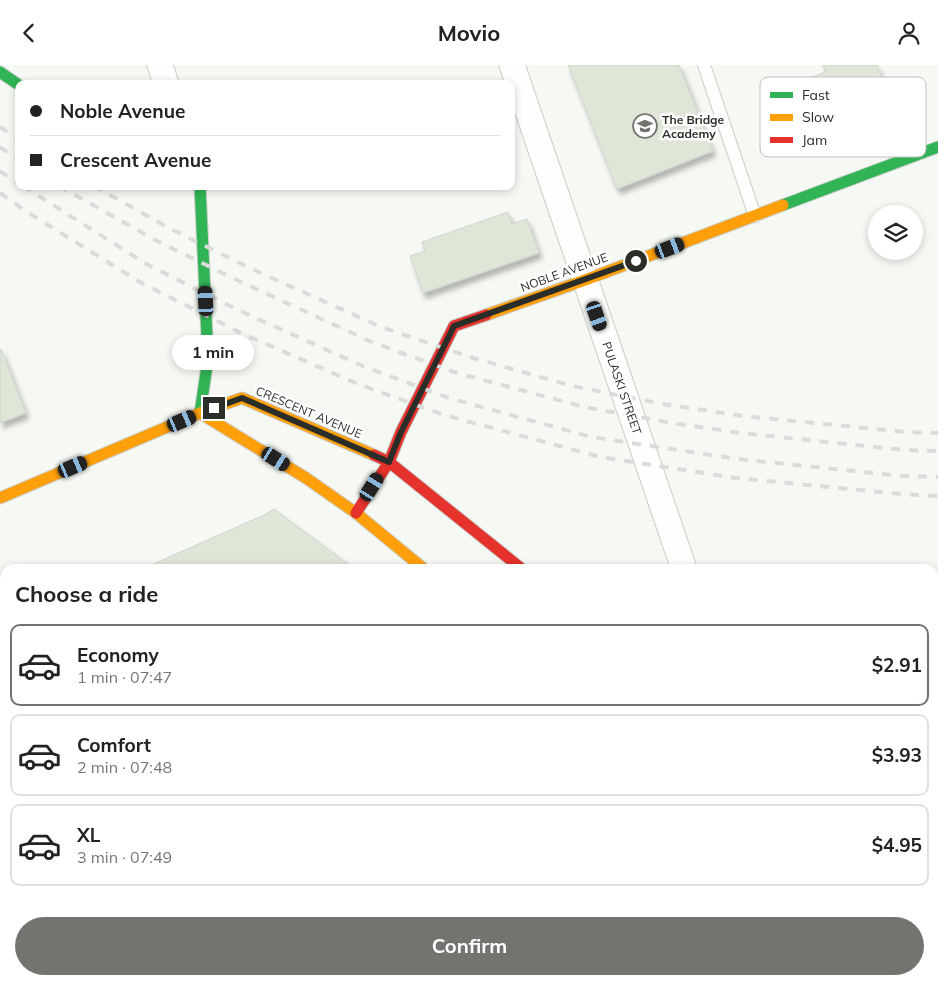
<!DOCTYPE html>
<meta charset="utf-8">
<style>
body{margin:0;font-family:Mulish,sans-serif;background:#f6f6f6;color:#222;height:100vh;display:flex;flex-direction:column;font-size:19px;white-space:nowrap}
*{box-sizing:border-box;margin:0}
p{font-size:16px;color:#767676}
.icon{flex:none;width:28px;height:28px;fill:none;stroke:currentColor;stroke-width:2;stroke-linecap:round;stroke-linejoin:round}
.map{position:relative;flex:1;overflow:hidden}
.drawer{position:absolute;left:0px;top:499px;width:939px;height:421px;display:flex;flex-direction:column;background:#fff;border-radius:15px 15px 0 0;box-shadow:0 2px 8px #0003}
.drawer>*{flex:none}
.guide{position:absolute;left:15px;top:15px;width:500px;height:110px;border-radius:10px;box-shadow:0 2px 8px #0003;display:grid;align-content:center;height:110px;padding:0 15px;background:#fff}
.buttons{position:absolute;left:868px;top:140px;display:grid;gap:10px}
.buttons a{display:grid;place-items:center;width:55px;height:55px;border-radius:50%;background:#fff;box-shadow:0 2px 8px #0003;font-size:25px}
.end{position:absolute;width:22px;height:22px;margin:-11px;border:6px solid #2a2d28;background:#fff;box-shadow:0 0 0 2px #fff}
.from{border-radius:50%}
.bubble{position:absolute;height:35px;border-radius:18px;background:#fff;box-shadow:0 2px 8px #0003;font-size:16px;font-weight:700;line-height:35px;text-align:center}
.car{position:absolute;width:15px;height:30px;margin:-15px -8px;border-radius:6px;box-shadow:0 0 4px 1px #0007;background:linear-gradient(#222 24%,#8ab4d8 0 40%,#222 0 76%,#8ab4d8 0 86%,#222 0)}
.guide b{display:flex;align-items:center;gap:18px;height:48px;font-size:19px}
.guide b+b{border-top:1px solid #e0e0e0}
.guide i{width:12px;height:12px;background:#222}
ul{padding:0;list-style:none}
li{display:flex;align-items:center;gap:15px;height:82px;margin:0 10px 8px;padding:0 5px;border:2px solid #e0e0e0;border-radius:10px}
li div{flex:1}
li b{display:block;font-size:19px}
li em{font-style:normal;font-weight:700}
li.active{border-color:#71746f}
li>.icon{width:45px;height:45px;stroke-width:1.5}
h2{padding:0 15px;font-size:22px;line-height:60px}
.primary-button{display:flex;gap:10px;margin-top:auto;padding:10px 15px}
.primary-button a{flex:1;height:58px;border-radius:30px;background:#71746f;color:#fff;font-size:20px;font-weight:700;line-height:58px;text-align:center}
header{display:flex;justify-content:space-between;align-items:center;height:65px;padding:0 15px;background:#fff;font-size:22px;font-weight:700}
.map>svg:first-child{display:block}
.building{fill:#dfe6d8;stroke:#d0d2ce;filter:url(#shadow)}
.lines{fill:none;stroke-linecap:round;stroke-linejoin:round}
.lane-casing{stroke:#c9cbc6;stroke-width:14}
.street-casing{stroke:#c9cbc6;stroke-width:27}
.fast-casing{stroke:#c9cbc6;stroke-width:13}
.slow-casing{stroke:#c9cbc6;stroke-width:13}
.jam-casing{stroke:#c9cbc6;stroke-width:13}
.lane{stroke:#fefefd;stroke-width:12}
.street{stroke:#fefefd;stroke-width:25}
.fast{stroke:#30b455;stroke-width:11}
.slow{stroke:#ff9f0a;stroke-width:11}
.jam{stroke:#e5322d;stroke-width:11}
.rail{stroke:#dadbda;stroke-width:4;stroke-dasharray:9 9;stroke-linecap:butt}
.route{stroke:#2a2d28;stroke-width:6}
.labels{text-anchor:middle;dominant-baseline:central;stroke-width:5;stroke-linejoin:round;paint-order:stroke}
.poi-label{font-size:12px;font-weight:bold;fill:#2a2d28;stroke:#fff;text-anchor:start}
.street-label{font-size:12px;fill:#2a2d28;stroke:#fff}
.key{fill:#fff;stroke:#bfc0be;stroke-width:1}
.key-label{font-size:14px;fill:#2a2d28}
</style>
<header><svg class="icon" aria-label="back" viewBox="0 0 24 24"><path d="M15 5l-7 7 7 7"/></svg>Movio<svg class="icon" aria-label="person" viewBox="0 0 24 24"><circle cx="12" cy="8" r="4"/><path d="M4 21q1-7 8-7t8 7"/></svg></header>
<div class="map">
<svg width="938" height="919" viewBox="0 0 938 919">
<defs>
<filter id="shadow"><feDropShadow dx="3" dy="5.5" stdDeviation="2.5" flood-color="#0004"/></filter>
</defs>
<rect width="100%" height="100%" fill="#f6f9f3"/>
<g class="building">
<path d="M568 0H679L713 86 617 124Z"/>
<path d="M823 0H877L886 25 879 28 881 34 839 48 836 37 818 43 808 14 825 7Z"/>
<path d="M508 147 512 159 527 154 539 188 423 228 410 191 425 186 422 177Z"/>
<path d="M1 284 26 348 0 358V285Z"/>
<path d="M274 444 355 504H142L264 450Z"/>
</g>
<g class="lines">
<g class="lane-casing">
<path id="lane" d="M704 0 755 151"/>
</g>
<g class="street-casing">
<g id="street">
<path d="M160 0 166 19"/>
<path d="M512 0 684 504"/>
<path d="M0 861 5 859"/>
<path d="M677 919 687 915"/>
</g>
</g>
<g class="fast-casing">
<g id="fast">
<path d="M0 7 19 20"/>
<path d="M200 121 208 294 200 348"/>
<path d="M783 140 938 82"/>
</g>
</g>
<g class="slow-casing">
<g id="slow">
<path d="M486 250 585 215 783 140"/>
<path d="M200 348 306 413 356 448 424 504"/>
<path d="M0 433 200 348 242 333 374 390"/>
</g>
</g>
<g class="jam-casing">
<g id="jam">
<path d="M374 390 389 397 522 504"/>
<path d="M356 448 389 397 401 367 454 261 486 250"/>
<path d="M846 915V919"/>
</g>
</g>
<use href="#lane" class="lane"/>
<use href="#street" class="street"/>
<use href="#fast" class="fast"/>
<use href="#slow" class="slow"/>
<use href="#jam" class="jam"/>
<g class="rail">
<path d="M0 62 19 75"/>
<path d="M0 82 19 95"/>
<path d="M0 106 19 119"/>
<path d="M23 121 148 200 240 246 365 302 449 333 591 372 738 394 902 411 938 412"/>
<path d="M59 121 159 177 243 218 374 278 457 308 584 342 672 358 741 368 904 385 938 386"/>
<path d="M94 121 167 162 252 204 381 262 470 292 572 321 663 339 743 351 905 367 938 368"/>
<path d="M0 128 27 147 140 217 241 268 358 319 444 350 600 392 736 413 901 429 938 431"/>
</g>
</g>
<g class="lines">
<path class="route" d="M214 343 242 333 389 397 401 367 454 261 636 196"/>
</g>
<defs>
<g id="school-ring" transform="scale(1.25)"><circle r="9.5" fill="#fff" stroke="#71746f" stroke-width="1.5"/><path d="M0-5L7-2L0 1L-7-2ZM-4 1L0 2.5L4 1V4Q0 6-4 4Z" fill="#71746f"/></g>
</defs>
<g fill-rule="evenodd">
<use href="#school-ring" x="645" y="61"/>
</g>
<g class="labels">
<g class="poi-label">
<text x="662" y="54">The Bridge<tspan x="662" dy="14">Academy</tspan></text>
</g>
<g class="street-label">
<text transform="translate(564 207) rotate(-20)">NOBLE AVENUE</text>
<text transform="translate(622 323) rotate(71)">PULASKI STREET</text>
<text transform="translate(309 347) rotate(23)">CRESCENT AVENUE</text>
</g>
</g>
<rect x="760" y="12" width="166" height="80" rx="8" class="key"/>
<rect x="770" y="27" width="23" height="6" fill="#30b455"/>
<rect x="770" y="49" width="23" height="7" fill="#ff9f0a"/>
<rect x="770" y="72" width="23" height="6" fill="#e5322d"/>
<g class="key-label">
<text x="802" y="35">Fast</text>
<text x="802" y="57">Slow</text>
<text x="802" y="80">Jam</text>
</g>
</svg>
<div class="buttons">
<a><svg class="icon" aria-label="layers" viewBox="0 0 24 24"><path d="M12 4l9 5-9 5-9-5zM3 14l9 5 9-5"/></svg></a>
</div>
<i class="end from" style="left:636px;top:196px"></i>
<i class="end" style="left:214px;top:343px"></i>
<div class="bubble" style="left:172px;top:270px;width:82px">1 min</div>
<i class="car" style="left:670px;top:183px;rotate:69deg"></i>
<i class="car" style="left:206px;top:236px;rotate:357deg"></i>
<i class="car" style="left:597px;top:251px;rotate:161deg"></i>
<i class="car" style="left:182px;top:356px;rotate:67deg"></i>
<i class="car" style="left:276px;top:394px;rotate:122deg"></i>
<i class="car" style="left:73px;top:402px;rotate:67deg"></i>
<i class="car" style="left:372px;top:422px;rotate:32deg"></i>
<div class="guide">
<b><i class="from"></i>Noble Avenue</b>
<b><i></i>Crescent Avenue</b>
</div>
<section class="drawer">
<h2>Choose a ride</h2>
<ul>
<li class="active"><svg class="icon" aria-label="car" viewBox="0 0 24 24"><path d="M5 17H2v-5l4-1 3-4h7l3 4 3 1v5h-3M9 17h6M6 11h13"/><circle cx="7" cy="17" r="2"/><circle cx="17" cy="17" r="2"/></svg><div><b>Economy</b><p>1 min · 07:47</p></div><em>$2.91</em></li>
<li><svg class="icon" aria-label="car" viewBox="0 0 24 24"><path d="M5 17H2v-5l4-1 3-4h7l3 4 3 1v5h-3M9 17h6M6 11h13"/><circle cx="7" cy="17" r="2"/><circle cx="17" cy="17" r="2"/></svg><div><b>Comfort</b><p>2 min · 07:48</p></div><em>$3.93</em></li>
<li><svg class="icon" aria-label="car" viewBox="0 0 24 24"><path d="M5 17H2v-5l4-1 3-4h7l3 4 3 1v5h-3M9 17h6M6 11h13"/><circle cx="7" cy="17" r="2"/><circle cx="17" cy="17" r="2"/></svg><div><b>XL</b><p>3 min · 07:49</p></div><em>$4.95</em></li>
</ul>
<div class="primary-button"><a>Confirm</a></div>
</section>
</div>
